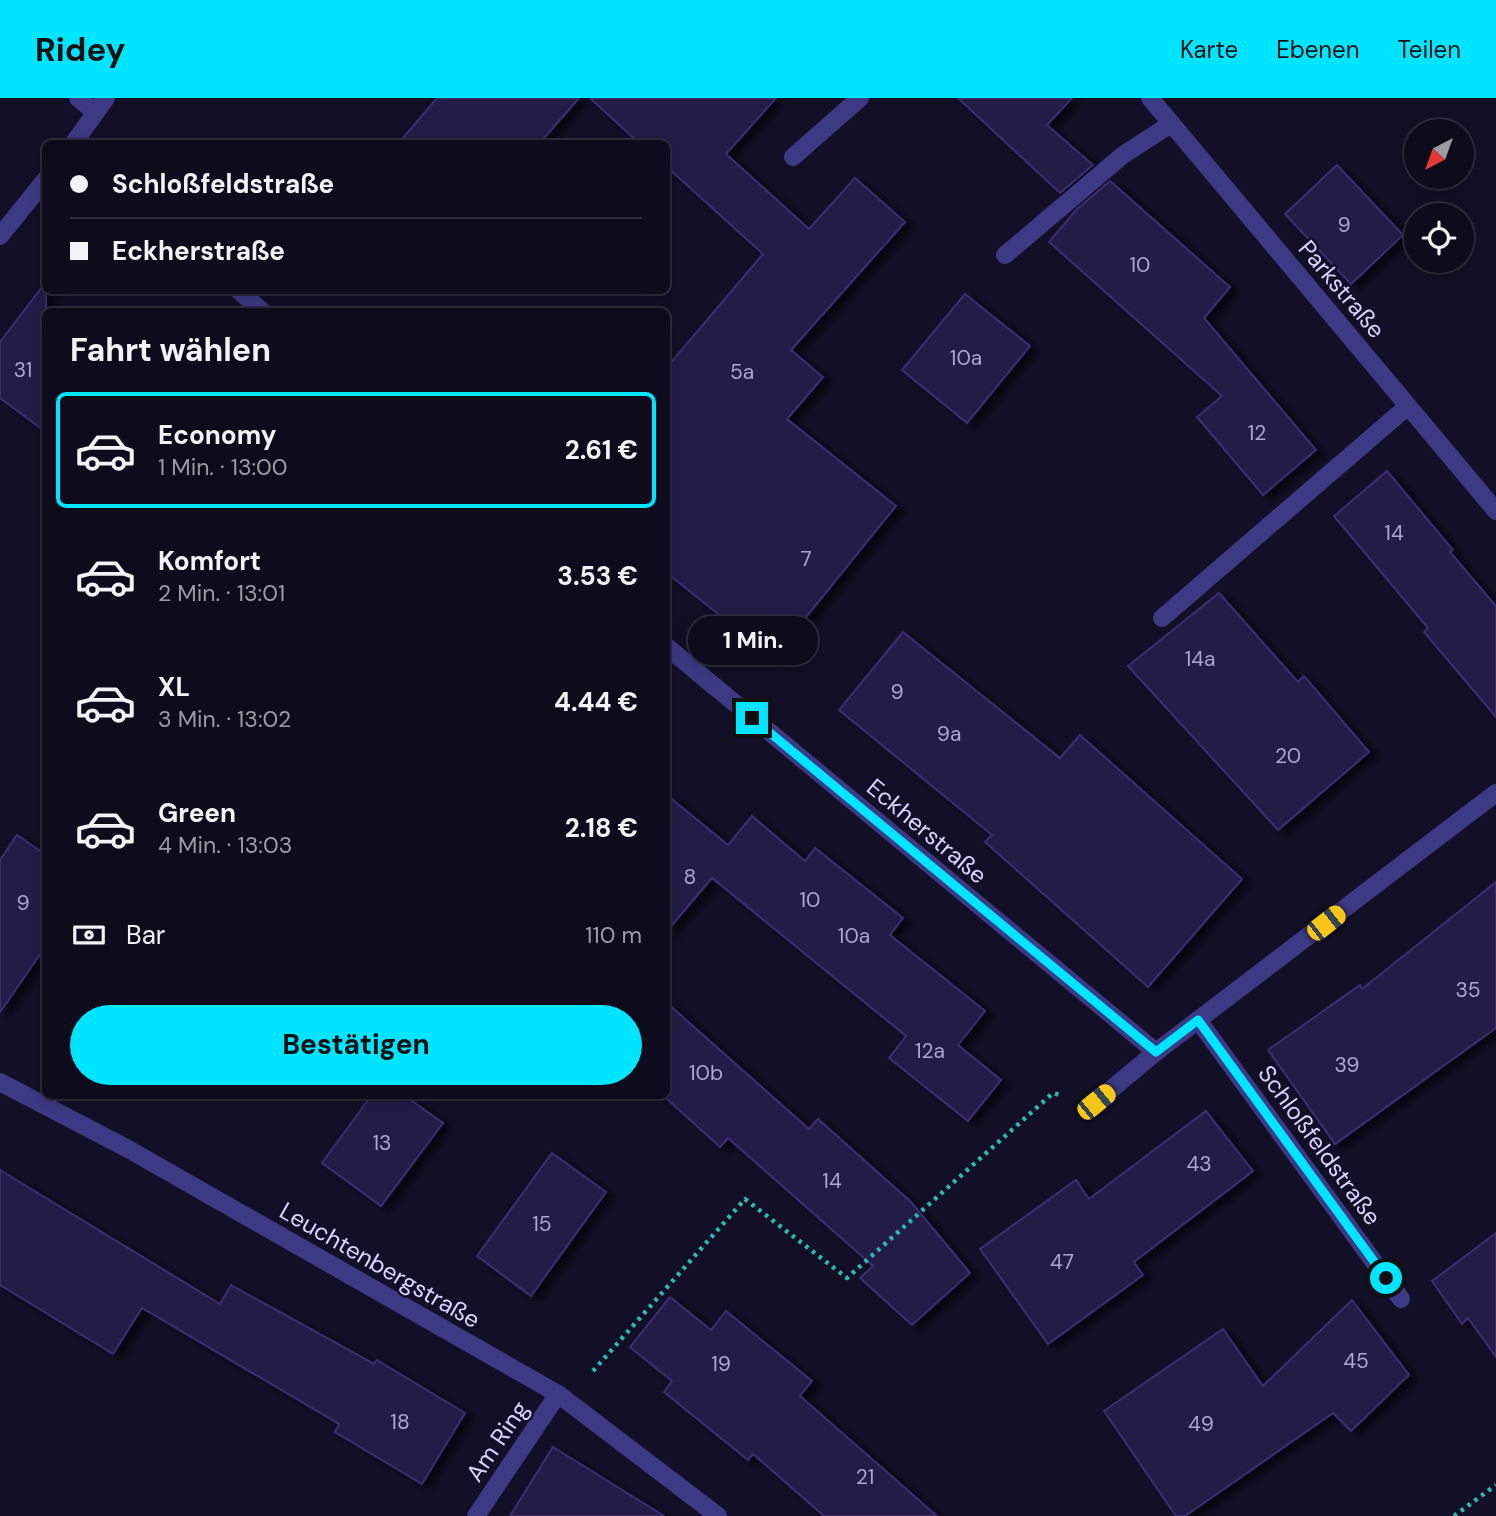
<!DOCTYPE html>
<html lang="de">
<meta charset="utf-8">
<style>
body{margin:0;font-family:"DM Sans",sans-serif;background:#1c1929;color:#f1f3f6;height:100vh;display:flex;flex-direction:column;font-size:26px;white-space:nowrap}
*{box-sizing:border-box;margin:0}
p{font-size:23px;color:#9b9ba3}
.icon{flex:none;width:38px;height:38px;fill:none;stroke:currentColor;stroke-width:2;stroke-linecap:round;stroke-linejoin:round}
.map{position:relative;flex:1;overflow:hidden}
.side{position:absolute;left:42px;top:210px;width:628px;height:791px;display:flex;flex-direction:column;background:#0e0b1c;border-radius:10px;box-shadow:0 4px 18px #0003,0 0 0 2px #2e2b3b}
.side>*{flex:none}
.top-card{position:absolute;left:42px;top:42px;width:628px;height:154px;border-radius:10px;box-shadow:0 4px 18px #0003,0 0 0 2px #2e2b3b;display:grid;align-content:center;height:154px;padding:0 28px;background:#0e0b1c}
.needle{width:46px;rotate:221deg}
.tools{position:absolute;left:1404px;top:21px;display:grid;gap:14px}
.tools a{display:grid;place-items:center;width:70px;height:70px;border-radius:50%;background:#0e0b1c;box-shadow:0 4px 18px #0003,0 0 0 2px #2e2b3b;font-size:35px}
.end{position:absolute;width:32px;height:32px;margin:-16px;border:9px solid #00e5ff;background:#111;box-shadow:0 0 0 4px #111}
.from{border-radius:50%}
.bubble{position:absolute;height:49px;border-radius:24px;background:#0e0b1c;box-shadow:0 4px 18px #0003,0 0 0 2px #2e2b3b;font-size:23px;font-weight:700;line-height:49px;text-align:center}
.car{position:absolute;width:21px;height:42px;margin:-21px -10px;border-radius:9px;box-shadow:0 0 5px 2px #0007;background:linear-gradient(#f5c518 24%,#345 0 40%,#f5c518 0 76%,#345 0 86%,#f5c518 0)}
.top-card b{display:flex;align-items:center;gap:24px;height:66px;font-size:26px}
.top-card b+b{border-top:2px solid #2e2b3b}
.top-card i{width:18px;height:18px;background:#f1f3f6}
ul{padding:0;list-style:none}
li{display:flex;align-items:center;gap:21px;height:116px;margin:0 14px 10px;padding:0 14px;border:4px solid transparent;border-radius:10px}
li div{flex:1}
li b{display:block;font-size:26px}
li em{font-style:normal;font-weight:700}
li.selected{border-color:#00e5ff}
li>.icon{width:63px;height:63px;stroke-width:1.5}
h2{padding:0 28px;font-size:32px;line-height:84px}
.pay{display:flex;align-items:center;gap:18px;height:77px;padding:0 28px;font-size:26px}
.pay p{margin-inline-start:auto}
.action{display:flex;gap:14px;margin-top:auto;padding:14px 28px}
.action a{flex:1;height:80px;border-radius:42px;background:#00e5ff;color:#111;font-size:28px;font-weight:700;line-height:80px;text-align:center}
header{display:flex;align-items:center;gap:42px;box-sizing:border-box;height:98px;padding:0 35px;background:#00e5ff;color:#111}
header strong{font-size:33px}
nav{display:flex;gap:38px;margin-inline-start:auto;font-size:24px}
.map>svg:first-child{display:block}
.building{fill:#241b47;stroke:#3b2d73;stroke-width:2;filter:url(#shadow)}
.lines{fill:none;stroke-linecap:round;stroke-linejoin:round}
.path{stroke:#2fb8b0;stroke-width:4.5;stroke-dasharray:3.5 5;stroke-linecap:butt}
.minor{stroke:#3d3a85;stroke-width:18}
.route{stroke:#00e5ff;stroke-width:9}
.labels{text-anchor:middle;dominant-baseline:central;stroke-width:5;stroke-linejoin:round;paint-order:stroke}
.number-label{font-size:21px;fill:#aca6d1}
.street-label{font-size:24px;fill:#d9d4ff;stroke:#130f26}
</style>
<header>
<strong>Ridey</strong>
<nav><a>Karte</a><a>Ebenen</a><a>Teilen</a></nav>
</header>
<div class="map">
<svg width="1496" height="1418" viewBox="0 0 1496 1418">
<defs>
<filter id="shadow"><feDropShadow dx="8" dy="4.5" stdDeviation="3.5" flood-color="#0009"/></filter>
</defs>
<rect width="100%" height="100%" fill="#130f26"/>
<g class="building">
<path d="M437 0H579L539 46H398Z"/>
<path d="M590 0H776L726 56 809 131 855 80 905 124 791 252 823 279 787 321 896 408 773 560 667 475V269L763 156 667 69V46H640Z"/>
<path d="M958 0H1072L1047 27 1093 67 1060 95Z"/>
<path d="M1337 67 1403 137 1351 186 1285 116Z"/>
<path d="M1110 83 1230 189 1204 220 1316 352 1263 397 1197 319 1222 298 1049 144 1077 111Z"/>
<path d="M46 184V334L0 300V244Z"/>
<path d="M965 196 1030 248 967 325 902 272Z"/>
<path d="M1387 373 1453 452 1450 454 1496 508V619L1424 534 1428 530 1334 418Z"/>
<path d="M1219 495 1298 584 1304 578 1369 654 1278 732 1128 568Z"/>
<path d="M903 534 1060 660 1080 637 1242 781 1148 889 985 744 992 737 839 612Z"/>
<path d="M667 697 728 747 752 718 805 763 815 750 903 820 890 837 985 913 958 947 1001 982 968 1023 889 960 906 938 712 780 667 833Z"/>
<path d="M17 737 46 757V848L0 914V762Z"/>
<path d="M1496 784V930L1335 1046 1268 952 1360 887 1362 891Z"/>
<path d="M667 905 809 1031 818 1021 911 1104 970 1175 912 1227 860 1180 873 1168 728 1040 720 1049 667 1001Z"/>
<path d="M371 998H405L443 1025 381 1108 322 1065Z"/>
<path d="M1206 1013 1253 1073 1134 1164 1143 1177 1048 1246 980 1151 1076 1082 1089 1101Z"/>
<path d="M552 1055 606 1094 531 1198 477 1158Z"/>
<path d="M0 1072 220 1206 231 1187 374 1266 377 1262 465 1315 422 1386 335 1334 339 1326 142 1210 113 1256 0 1187Z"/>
<path d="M1496 1135V1259L1468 1220 1462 1226 1432 1183Z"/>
<path d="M670 1199 711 1232 726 1213 812 1283 800 1298 937 1418H824L753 1356 748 1362 664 1294 672 1283 630 1249Z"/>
<path d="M1352 1202 1409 1277 1351 1333 1333 1315 1185 1418H1176L1104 1313 1223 1231 1263 1288Z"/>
<path d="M553 1349 664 1418H510Z"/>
</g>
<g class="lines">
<g class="path">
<path d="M593 1273 745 1101 847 1180 1053 995 1060 997"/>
<path d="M1454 1418 1496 1387"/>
</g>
<g class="minor">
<path d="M78 0 95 14"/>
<path d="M1150 0 1496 413"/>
<path d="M73 46 106 0"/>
<path d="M793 59 860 0"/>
<path d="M0 138 46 81"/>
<path d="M1005 157 1123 57 1171 26"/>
<path d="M238 192 263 214"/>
<path d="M1162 520 1408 308"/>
<path d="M667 549 1156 954"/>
<path d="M1198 922 1401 1201"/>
<path d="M0 984 130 1052 558 1296 718 1418"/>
<path d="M1096 1004 1156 954 1496 695"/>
<path d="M476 1418 558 1296"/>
</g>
</g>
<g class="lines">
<path class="route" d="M752 620 1156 954 1198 922 1386 1180"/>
</g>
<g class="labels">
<g class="number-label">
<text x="1344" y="127">9</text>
<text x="1140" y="167">10</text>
<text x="966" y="260">10a</text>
<text x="23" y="272">31</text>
<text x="742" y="274">5a</text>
<text x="1257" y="335">12</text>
<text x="1394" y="435">14</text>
<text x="806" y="461">7</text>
<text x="1200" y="561">14a</text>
<text x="897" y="594">9</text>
<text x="949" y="636">9a</text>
<text x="1288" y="658">20</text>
<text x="690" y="779">8</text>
<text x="810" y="802">10</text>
<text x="23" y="805">9</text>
<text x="854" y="838">10a</text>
<text x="1468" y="892">35</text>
<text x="930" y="953">12a</text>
<text x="1347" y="967">39</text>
<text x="706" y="975">10b</text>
<text x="382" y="1045">13</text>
<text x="1199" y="1066">43</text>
<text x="832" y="1083">14</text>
<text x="542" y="1126">15</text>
<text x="1062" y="1164">47</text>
<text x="1356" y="1263">45</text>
<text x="721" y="1266">19</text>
<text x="400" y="1324">18</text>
<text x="1201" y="1326">49</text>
<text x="865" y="1379">21</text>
</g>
<g class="street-label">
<text transform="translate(1342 191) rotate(50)">Parkstraße</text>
<text transform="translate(927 733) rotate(40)">Eckherstraße</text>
<text transform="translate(1320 1047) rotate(54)">Schloßfeldstraße</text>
<text transform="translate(380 1167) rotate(30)">Leuchtenbergstraße</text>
<text transform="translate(497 1343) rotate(-56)">Am Ring</text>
</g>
</g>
</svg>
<div class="tools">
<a><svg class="needle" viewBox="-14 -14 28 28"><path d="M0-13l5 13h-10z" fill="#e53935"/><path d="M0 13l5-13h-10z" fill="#9b9ba3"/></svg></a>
<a><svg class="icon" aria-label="locate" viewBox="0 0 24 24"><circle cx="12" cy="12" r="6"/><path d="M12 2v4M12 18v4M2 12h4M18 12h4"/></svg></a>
</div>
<i class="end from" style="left:1386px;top:1180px"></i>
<i class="end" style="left:752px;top:620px"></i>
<div class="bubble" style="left:688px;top:518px;width:130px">1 Min.</div>
<i class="car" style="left:1326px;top:825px;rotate:52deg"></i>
<i class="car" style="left:1096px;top:1004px;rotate:51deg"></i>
<div class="top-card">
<b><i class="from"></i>Schloßfeldstraße</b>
<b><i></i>Eckherstraße</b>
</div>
<section class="side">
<h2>Fahrt wählen</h2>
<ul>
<li class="selected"><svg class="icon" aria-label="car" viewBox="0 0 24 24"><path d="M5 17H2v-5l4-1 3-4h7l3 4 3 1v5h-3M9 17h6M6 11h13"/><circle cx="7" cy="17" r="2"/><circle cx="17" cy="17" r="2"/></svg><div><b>Economy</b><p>1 Min. · 13:00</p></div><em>2.61 €</em></li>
<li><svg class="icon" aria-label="car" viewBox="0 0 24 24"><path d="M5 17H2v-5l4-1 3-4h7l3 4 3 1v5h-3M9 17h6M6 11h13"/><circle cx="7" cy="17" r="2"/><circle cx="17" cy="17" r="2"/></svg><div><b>Komfort</b><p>2 Min. · 13:01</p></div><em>3.53 €</em></li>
<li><svg class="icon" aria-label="car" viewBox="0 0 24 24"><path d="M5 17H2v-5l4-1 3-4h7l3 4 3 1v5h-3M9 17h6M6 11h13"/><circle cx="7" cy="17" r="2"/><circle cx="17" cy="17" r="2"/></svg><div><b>XL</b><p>3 Min. · 13:02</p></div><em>4.44 €</em></li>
<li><svg class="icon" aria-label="car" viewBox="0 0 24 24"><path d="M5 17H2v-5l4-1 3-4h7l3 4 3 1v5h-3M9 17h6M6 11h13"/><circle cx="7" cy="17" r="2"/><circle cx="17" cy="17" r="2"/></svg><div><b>Green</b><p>4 Min. · 13:03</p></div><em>2.18 €</em></li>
</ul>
<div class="pay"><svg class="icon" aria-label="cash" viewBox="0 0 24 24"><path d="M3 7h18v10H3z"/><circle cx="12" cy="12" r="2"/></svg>Bar<p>110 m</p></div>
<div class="action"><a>Bestätigen</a></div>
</section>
</div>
